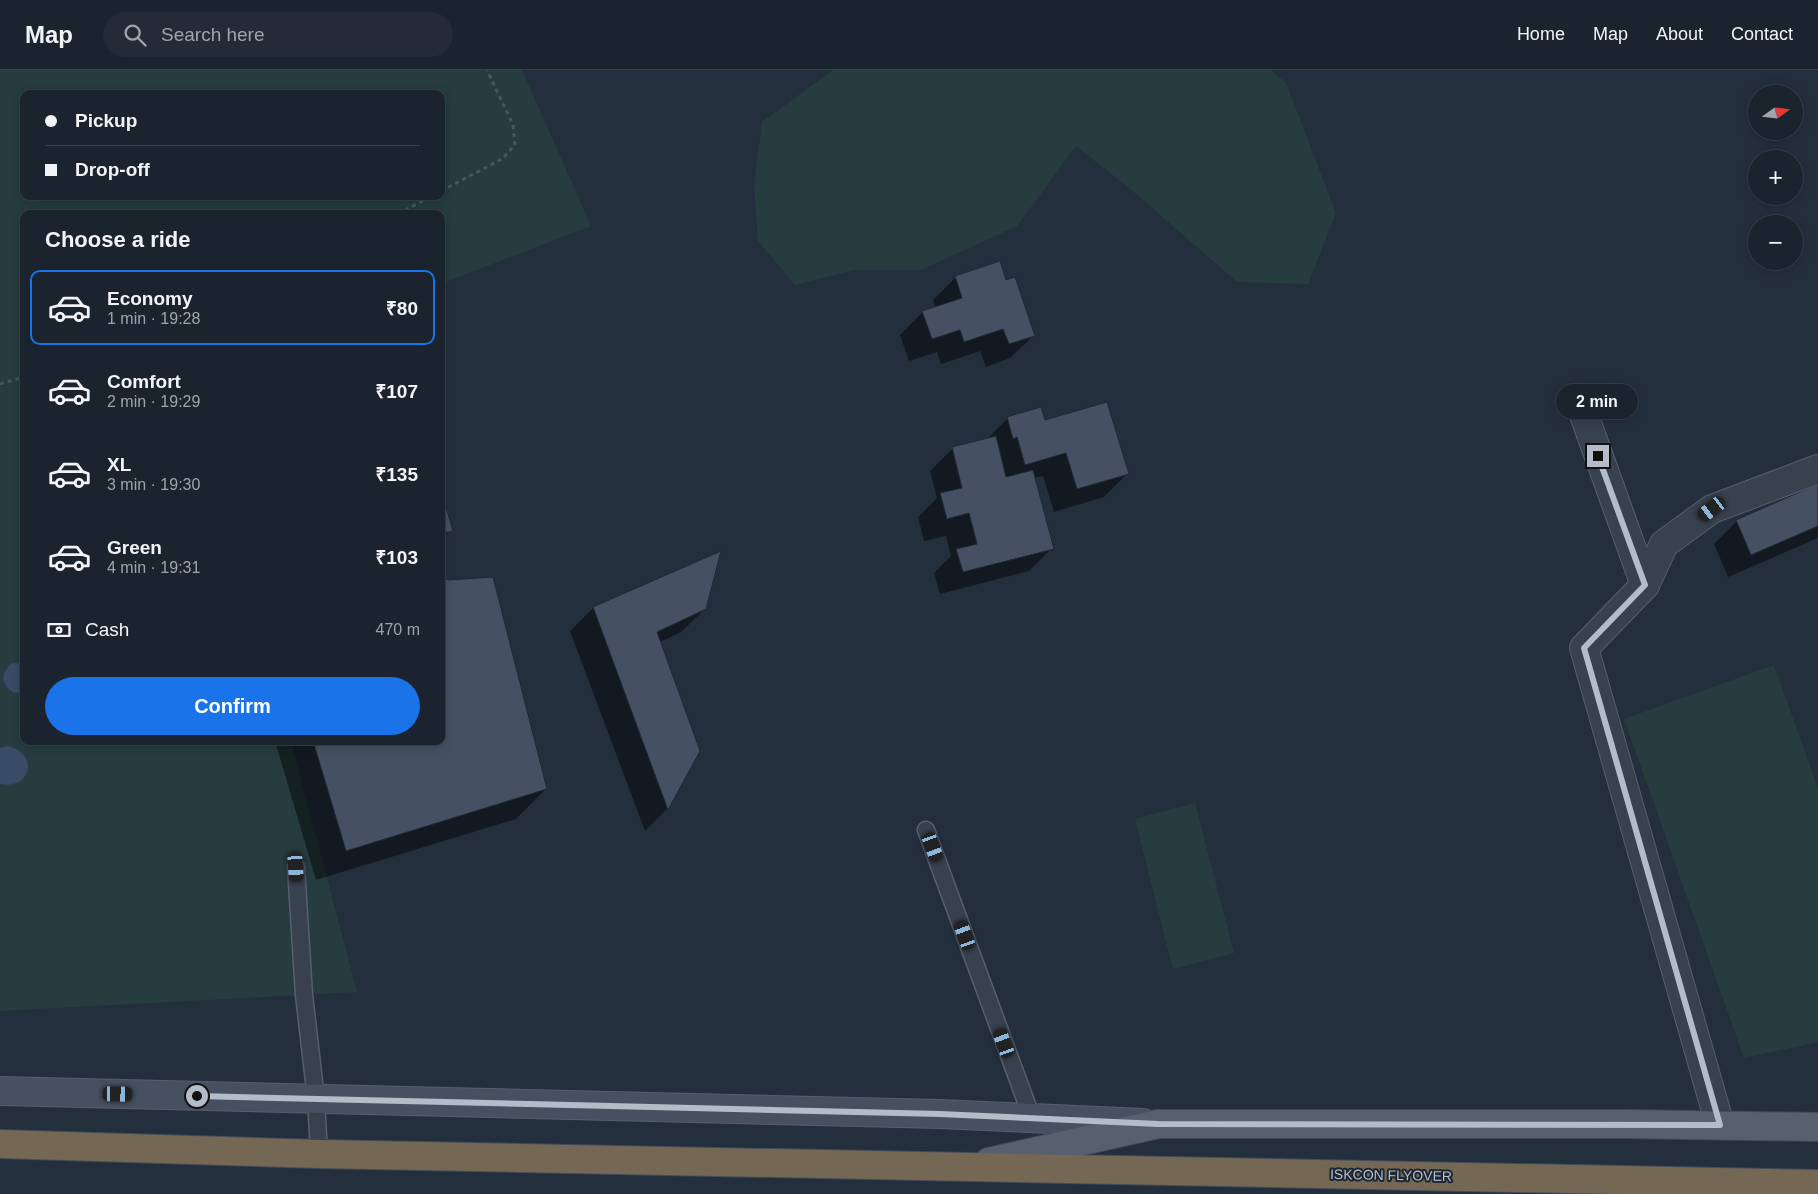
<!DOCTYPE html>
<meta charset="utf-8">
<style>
body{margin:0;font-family:Arial,sans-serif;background:#242b36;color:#f1f3f6;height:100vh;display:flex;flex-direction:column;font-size:19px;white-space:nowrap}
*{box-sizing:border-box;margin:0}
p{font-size:16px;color:#a0a4aa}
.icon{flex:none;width:28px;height:28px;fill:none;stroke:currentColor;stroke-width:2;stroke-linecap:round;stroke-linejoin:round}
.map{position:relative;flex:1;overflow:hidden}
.details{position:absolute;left:20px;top:140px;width:425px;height:535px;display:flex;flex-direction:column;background:#1b232e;border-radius:10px;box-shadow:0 2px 12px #0003,0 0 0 1px #39404a}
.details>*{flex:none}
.hud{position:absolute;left:20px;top:20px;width:425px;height:110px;border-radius:10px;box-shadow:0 2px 12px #0003,0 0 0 1px #39404a;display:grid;align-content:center;height:110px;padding:0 25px;background:#1b232e}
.needle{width:32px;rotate:75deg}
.tools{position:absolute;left:1748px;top:15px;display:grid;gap:10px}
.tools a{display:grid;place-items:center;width:55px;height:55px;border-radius:50%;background:#1b232e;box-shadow:0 2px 12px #0003,0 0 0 1px #39404a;font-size:25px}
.end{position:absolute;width:22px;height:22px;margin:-11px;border:6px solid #b4bcc9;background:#111;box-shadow:0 0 0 2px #111}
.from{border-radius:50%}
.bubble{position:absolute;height:35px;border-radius:18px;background:#1b232e;box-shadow:0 2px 12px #0003,0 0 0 1px #39404a;font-size:16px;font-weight:700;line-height:35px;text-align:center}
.car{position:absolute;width:15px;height:30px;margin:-15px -8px;border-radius:6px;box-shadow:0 0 4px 1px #0007;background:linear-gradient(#222 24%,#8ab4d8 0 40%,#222 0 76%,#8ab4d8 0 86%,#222 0)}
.hud b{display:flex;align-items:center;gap:18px;height:48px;font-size:19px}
.hud b+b{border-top:1px solid #39404a}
.hud i{width:12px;height:12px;background:#f1f3f6}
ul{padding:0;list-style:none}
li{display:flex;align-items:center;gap:15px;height:75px;margin:0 10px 8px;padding:0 15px;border:2px solid transparent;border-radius:10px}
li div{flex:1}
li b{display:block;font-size:19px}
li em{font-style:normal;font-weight:700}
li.current{border-color:#1a73e8}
li>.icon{width:45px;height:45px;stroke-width:1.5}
h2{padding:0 25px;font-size:22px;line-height:60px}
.pay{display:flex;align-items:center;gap:12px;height:55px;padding:0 25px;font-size:19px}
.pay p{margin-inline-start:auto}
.button{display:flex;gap:10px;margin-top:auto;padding:10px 25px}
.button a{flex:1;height:58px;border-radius:30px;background:#1a73e8;color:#fff;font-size:20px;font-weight:700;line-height:58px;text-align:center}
header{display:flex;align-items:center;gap:30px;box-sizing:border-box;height:70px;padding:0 25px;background:#1b232e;border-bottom:1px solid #39404a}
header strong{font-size:24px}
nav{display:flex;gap:28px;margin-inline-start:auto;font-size:18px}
.search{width:350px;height:45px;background:#242b36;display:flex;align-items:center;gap:12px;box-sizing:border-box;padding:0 18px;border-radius:28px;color:#a0a4aa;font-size:19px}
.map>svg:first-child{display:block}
.green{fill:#263c3f;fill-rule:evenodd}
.water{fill:#394c67}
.shadow{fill:#0007}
.building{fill:#455162;stroke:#1f2835}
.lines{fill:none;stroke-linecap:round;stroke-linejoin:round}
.lane-casing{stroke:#565f6c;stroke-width:19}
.street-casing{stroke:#565f6c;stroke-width:30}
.secondary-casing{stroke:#565f6c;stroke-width:30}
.primary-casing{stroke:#414a57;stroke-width:30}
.highway-casing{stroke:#434c59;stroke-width:30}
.path{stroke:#44595c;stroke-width:3;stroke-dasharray:4 4;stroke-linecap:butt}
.lane{stroke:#38414e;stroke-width:16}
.street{stroke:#38414e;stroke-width:28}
.secondary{stroke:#465061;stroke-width:28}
.primary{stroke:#56606e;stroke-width:28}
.highway{stroke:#746855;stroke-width:28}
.route{stroke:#b4bcc9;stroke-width:6}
.labels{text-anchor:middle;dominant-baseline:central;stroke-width:4;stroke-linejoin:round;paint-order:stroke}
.street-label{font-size:14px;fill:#b4bcc9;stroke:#1d2633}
</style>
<header>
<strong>Map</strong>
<div class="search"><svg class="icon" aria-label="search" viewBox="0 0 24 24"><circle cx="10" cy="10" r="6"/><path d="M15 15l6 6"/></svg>Search here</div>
<nav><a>Home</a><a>Map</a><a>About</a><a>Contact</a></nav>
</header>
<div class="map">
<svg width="1818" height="1124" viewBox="0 0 1818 1124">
<rect width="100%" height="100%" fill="#242f3e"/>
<g class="green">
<path d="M0 0H522L591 156 441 214V144H24V671H291L357 922 0 941ZM24 24H441V126H24Z"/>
<path d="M833 0H1271L1286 13 1336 143 1308 214 1237 212 1128 117 1076 76 1017 156 921 200H854L795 215 758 171 754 115 762 52Z"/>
<path d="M1774 595 1818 718V972L1744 988 1624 649Z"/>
<path d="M1195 733 1234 883 1173 899 1135 749Z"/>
</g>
<g class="water">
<path d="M12 593 24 594 23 622 14 623C0 613 0 604 12 593Z"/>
<path d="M8 676C40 684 31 720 0 714V678Z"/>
</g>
<g class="shadow">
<path d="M956 207 1005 212 1033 266 1010 288 986 297 980 281 941 294 937 282 909 291 900 265 923 242 935 238 933 230Z"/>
<path d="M1008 348 1044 352 1127 404 1104 427 1054 442 1043 406 1034 408 1052 478 1029 501 940 524 934 503 951 486 946 466 924 471 918 447 937 428 930 401 953 378 986 370Z"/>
<path d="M1818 416V468L1728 507 1714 474 1737 451Z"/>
<path d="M441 425 451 460 441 470Z"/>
<path d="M593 538 705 539 681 562 660 572 698 681 667 739 645 761 570 561Z"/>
<path d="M275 671H441L546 719 516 749 316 810Z"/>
</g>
<g class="building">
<path d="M1000 191 1006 210 1015 207 1035 266 1009 274 1003 259 964 272 960 260 932 269 922 241 962 228 955 206Z"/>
<path d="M1107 332 1129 404 1077 419 1066 383 1025 395 1017 367 1013 369 1007 347 1041 337 1045 350Z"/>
<path d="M996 366 1006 407 1033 400 1054 479 963 502 956 479 977 474 969 443 947 449 940 423 962 418 952 377Z"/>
<path d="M1818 414V456L1751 485 1736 450Z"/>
<path d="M441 420 453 461 441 464Z"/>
<path d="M721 481 706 539 657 562 700 681 668 740 593 537Z"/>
<path d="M493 507 547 719 346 781 313 671H441V508L449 510Z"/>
</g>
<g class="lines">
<g class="lane-casing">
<g id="lane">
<path d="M926 760 1032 1048"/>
<path d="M296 797 304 925 316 1029 319 1084"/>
</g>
</g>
<g class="street-casing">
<g id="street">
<path d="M1579 331 1645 515 1584 578 1720 1055"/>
<path d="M1645 515 1664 474 1712 439 1818 399"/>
</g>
</g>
<g class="secondary-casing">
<path id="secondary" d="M0 1021 940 1044 1143 1053"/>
</g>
<g class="primary-casing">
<path id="primary" d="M989 1092 1158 1054H1627L1818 1057"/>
</g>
<g class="highway-casing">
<path id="highway" d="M0 1074 319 1084 1818 1114"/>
</g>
<g class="path">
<path d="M441 121 502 89 515 75 513 55 487 0"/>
<path d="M398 144 432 126"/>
<path d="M0 314 24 307"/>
</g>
<use href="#lane" class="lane"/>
<use href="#street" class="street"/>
<use href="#secondary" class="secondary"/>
<use href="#primary" class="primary"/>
<use href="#highway" class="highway"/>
</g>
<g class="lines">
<path class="route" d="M197 1026 940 1044 1158 1054 1720 1055 1584 578 1645 515 1598 386"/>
</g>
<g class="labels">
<g class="street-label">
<text transform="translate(1391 1105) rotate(1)">ISKCON FLYOVER</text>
</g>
</g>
</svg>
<div class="tools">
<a><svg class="needle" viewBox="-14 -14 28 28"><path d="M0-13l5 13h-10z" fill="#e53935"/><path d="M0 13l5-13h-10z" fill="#a0a4aa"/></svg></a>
<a>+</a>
<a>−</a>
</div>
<i class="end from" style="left:197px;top:1026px"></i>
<i class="end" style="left:1598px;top:386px"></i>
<div class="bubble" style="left:1556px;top:314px;width:82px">2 min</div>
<i class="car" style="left:1712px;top:439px;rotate:233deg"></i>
<i class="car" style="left:933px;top:777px;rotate:160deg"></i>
<i class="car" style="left:296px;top:797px;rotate:176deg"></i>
<i class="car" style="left:965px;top:865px;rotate:340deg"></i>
<i class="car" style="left:1004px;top:973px;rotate:340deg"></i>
<i class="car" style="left:118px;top:1024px;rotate:91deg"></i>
<div class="hud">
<b><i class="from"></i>Pickup</b>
<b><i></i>Drop-off</b>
</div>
<section class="details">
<h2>Choose a ride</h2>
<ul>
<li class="current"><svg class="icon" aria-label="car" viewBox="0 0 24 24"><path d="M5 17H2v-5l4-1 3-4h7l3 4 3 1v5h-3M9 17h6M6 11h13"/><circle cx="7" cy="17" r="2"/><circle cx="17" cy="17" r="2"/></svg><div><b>Economy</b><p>1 min · 19:28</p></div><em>₹80</em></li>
<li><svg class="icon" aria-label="car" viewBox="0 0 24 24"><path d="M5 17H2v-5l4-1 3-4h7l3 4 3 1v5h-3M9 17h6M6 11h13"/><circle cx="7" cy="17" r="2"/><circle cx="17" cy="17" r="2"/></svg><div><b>Comfort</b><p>2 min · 19:29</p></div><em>₹107</em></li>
<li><svg class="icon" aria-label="car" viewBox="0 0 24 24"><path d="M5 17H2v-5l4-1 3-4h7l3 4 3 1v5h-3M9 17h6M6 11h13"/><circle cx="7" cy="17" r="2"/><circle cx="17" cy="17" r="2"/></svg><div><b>XL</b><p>3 min · 19:30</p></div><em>₹135</em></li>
<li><svg class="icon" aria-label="car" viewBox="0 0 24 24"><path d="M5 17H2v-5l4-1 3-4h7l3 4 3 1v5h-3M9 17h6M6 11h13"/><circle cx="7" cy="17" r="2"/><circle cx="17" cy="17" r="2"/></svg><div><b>Green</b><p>4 min · 19:31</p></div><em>₹103</em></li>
</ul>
<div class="pay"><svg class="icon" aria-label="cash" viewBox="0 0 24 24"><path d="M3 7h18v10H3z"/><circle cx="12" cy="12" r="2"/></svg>Cash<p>470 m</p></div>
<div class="button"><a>Confirm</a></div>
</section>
</div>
